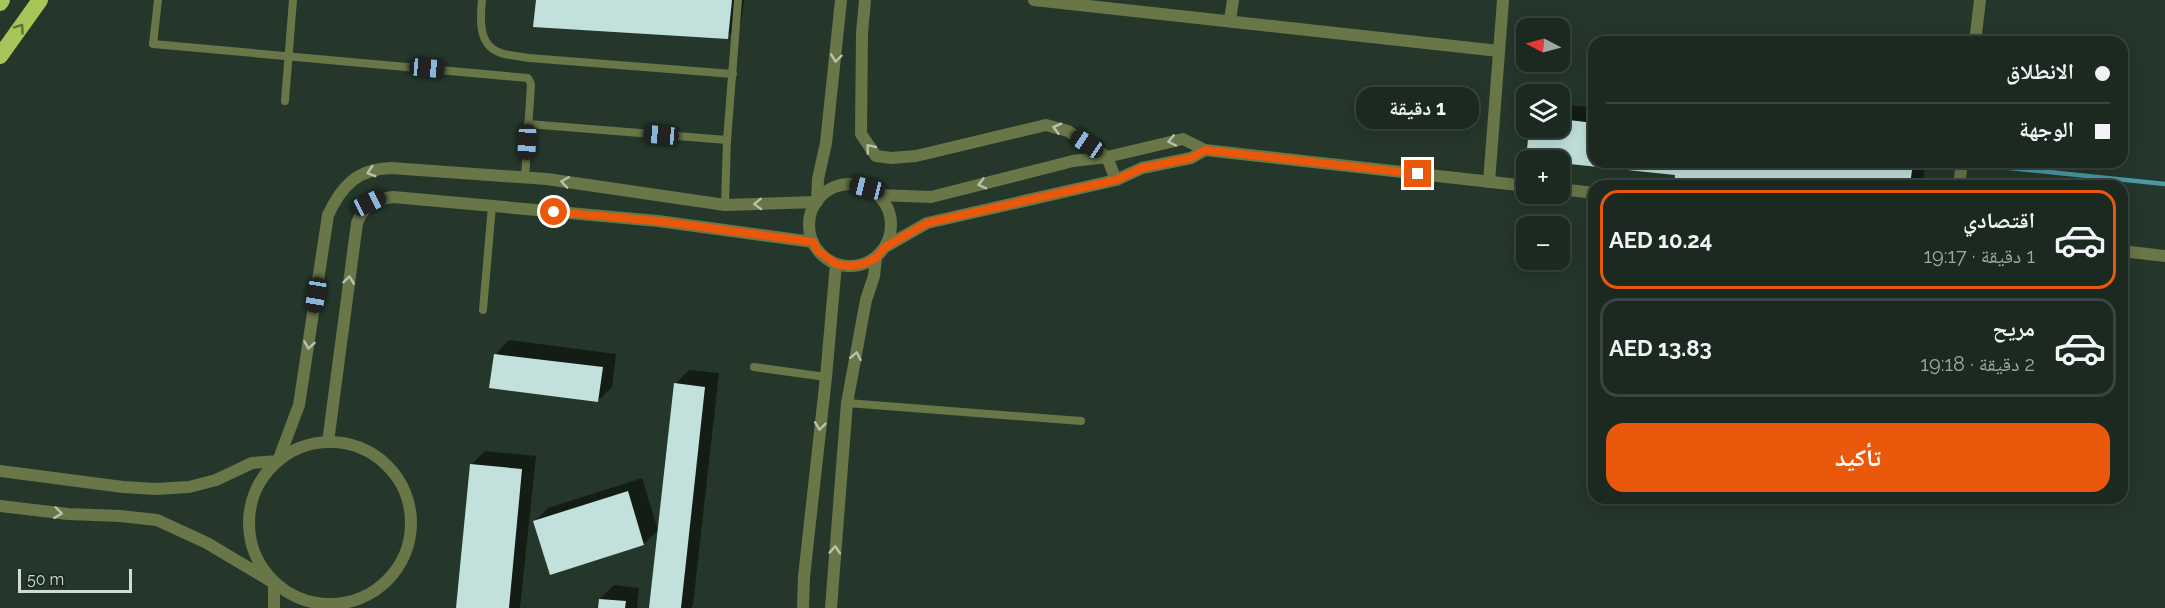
<!DOCTYPE html>
<html lang="ar">
<meta charset="utf-8">
<style>
body{margin:0;font-family:Raleway,"Noto Naskh Arabic",sans-serif;background:#28352d;color:#f1f3f6;direction:rtl;height:100vh;display:flex;flex-direction:column;font-size:22px;white-space:nowrap}
*{box-sizing:border-box;margin:0}
p{font-size:20px;color:#a0a6a5}
.icon{flex:none;width:33px;height:33px;fill:none;stroke:currentColor;stroke-width:2;stroke-linecap:round;stroke-linejoin:round}
.map{position:relative;flex:1;overflow:hidden;direction:ltr}
.side{position:absolute;left:1588px;top:180px;width:540px;height:324px;display:flex;flex-direction:column;background:#1b2920;border-radius:18px;box-shadow:0 3px 15px #0003,0 0 0 2px #39453e;direction:rtl}
.side>*{flex:none}
.top-card{position:absolute;left:1588px;top:36px;width:540px;height:132px;border-radius:18px;box-shadow:0 3px 15px #0003,0 0 0 2px #39453e;direction:rtl;display:grid;align-content:center;height:132px;padding:0 18px;background:#1b2920}
.needle{width:39px;rotate:276deg}
.fabs{position:absolute;left:1516px;top:18px;display:grid;gap:12px}
.fabs a{display:grid;place-items:center;width:54px;height:54px;border-radius:12px;background:#1b2920;box-shadow:0 3px 15px #0003,0 0 0 2px #39453e;font-size:30px}
.scale{position:absolute;left:18px;bottom:15px;width:114px;box-sizing:border-box;padding-left:6px;border:3px solid #d1dcd4;border-top:0;font-size:16px;line-height:21px;white-space:nowrap;color:#d1dcd4;-webkit-text-stroke:4px #1a2d21;paint-order:stroke}
.end{position:absolute;width:27px;height:27px;margin:-14px;border:8px solid #ea580c;background:#fff;box-shadow:0 0 0 3px #fff}
.from{border-radius:50%}
.bubble{position:absolute;height:42px;border-radius:18px;background:#1b2920;box-shadow:0 3px 15px #0003,0 0 0 2px #39453e;font-size:20px;font-weight:700;line-height:42px;text-align:center;direction:rtl}
.car{position:absolute;width:18px;height:36px;margin:-18px -9px;border-radius:8px;box-shadow:0 0 4px 2px #0007;background:linear-gradient(#222 24%,#8ab4d8 0 40%,#222 0 76%,#8ab4d8 0 86%,#222 0)}
.top-card b{display:flex;align-items:center;gap:21px;height:57px;font-size:22px}
.top-card b+b{border-top:2px solid #39453e}
.top-card i{width:15px;height:15px;background:#f1f3f6}
ul{padding:10px 0 0;list-style:none}
li{display:flex;align-items:center;gap:18px;height:99px;margin:0 12px 9px;padding:0 6px;border:3px solid #39453e;border-radius:18px}
li div{flex:1}
li b{display:block;font-size:22px}
li em{font-style:normal;font-weight:700}
li.active{border-color:#ea580c}
li>.icon{width:54px;height:54px;stroke-width:1.5}
.action{display:flex;gap:12px;margin-top:auto;padding:12px 18px}
.action a{flex:1;height:69px;border-radius:18px;background:#ea580c;color:#fff;font-size:24px;font-weight:700;line-height:69px;text-align:center}
.map>svg:first-child{display:block}
.shadow{fill:#0007}
.lines{fill:none;stroke-linecap:round;stroke-linejoin:round}
.stream{stroke:#4c99a6;stroke-width:4.5}
.building{fill:#c2e1dc}
.service{stroke:#687648;stroke-width:8}
.minor{stroke:#687648;stroke-width:12}
.tertiary{stroke:#687648;stroke-width:12}
.trunk{stroke:#a6c659;stroke-width:16}
.oneway{stroke:#59723a}
.oneway2{stroke:#b7c2b1}
.route{stroke:#ea580c;stroke-width:8}
</style>
<div class="map">
<svg width="2165" height="608" viewBox="0 0 2165 608">
<rect width="100%" height="100%" fill="#24372a"/>
<g class="shadow">
<path d="M537 0H744L741 23 727 37Z"/>
<path d="M1560 104 1594 108V162H1925L1923 182 1919 186H1811L1764 181 1759 186H1684L1677 174 1527 158 1530 128H1560Z"/>
<path d="M509 340 616 354 612 387 598 401 495 355Z"/>
<path d="M689 370 719 373 693 605 691 608H651L675 384Z"/>
<path d="M485 451 536 456 520 608H457L471 465Z"/>
<path d="M642 478 658 530 644 544 550 573 534 522 548 508Z"/>
<path d="M614 585 639 588 637 608H599L600 599Z"/>
</g>
<g class="lines">
<path class="stream" d="M1970 164 2165 184"/>
</g>
<g class="building">
<path d="M536 0H732L728 39 533 27Z"/>
<path d="M1560 119 1594 123V162H1913L1910 186H1796L1754 182V186H1674L1675 175 1560 163V160H1526L1529 128H1560Z"/>
<path d="M494 354 603 367 598 402 489 388Z"/>
<path d="M674 383 705 387 681 608H649Z"/>
<path d="M470 464 522 469 509 608H456Z"/>
<path d="M628 491 644 545 550 575 533 521Z"/>
<path d="M599 599 626 601 625 608H598Z"/>
</g>
<g class="lines">
<g class="service">
<path d="M158 0 153 44 528 78 531 84 525 178"/>
<path d="M482 0C480 19 478 46 501 53 509 56 520 56 529 58L733 74"/>
<path d="M285 101 293 0"/>
<path d="M528 124 727 140"/>
<path d="M725 205 727 140 738 0"/>
<path d="M483 310 492 206"/>
<path d="M754 367 826 377"/>
<path d="M847 403 1081 421"/>
</g>
<g class="minor">
<path d="M1034 0 1499 51"/>
<path d="M1230 20 1233 0"/>
<path d="M1975 42 1980 0"/>
<path d="M1205 150 1527 186"/>
<path d="M1107 157 1116 180"/>
<path d="M1489 182 1503 0"/>
<path d="M1959 186 1962 162"/>
<path d="M1560 189 1594 193"/>
<path d="M878 195 931 197 1073 161 1107 157 1183 139 1205 150 1191 158 1142 168 1116 180 927 223 885 247"/>
<path d="M2122 251 2165 256"/>
</g>
<g class="tertiary">
<path d="M865 0 862 33 861 134 876 156 891 158 916 156 1046 125 1068 131 1107 157"/>
<circle cx="850" cy="225" r="41"/>
<path d="M328 442 357 223C364 205 374 199 393 197L658 221 813 242"/>
<circle cx="330" cy="523" r="81"/>
<path d="M0 471 123 487 155 489 189 487 216 480 252 463 278 461 299 405 328 215C342 185 358 169 391 168L547 179 725 205 817 202 818 179 826 143 841 0"/>
<path d="M0 506 68 514 120 516 157 520 207 543 274 583V608"/>
<path d="M803 608 804 577 826 377 836 264"/>
<path d="M831 608 847 403 866 300 874 276 876 258"/>
</g>
<g class="trunk">
<path d="M0 3 2 0"/>
<path d="M0 56 40 0"/>
</g>
</g>
<defs><path id="oneway-chevron" d="M-2-3.5L2.5 0L-2 3.5" fill="none" stroke-width="1.6" stroke-linecap="round" stroke-linejoin="round" transform="scale(1.5)"/></defs>
<use class="oneway" href="#oneway-chevron" transform="translate(20 28) rotate(-55)"/>
<g class="oneway2">
<use href="#oneway-chevron" transform="translate(836 58) rotate(97)"/>
<use href="#oneway-chevron" transform="translate(1057 128) rotate(-165)"/>
<use href="#oneway-chevron" transform="translate(1172 141) rotate(168)"/>
<use href="#oneway-chevron" transform="translate(870 148) rotate(-129)"/>
<use href="#oneway-chevron" transform="translate(371 172) rotate(163)"/>
<use href="#oneway-chevron" transform="translate(565 182) rotate(-172)"/>
<use href="#oneway-chevron" transform="translate(982 184) rotate(165)"/>
<use href="#oneway-chevron" transform="translate(758 204) rotate(178)"/>
<use href="#oneway-chevron" transform="translate(349 280) rotate(-83)"/>
<use href="#oneway-chevron" transform="translate(309 345) rotate(99)"/>
<use href="#oneway-chevron" transform="translate(856 356) rotate(-79)"/>
<use href="#oneway-chevron" transform="translate(820 426) rotate(97)"/>
<use href="#oneway-chevron" transform="translate(58 513) rotate(7)"/>
<use href="#oneway-chevron" transform="translate(835 550) rotate(-86)"/>
</g>
<g class="lines">
<path class="route" d="M554 212 658 221 813 242 818 251 836 264 849 266 863 264 876 258 885 247 927 223 1116 180 1142 168 1191 158 1205 150 1418 174"/>
</g>
</svg>
<div class="fabs">
<a><svg class="needle" viewBox="-14 -14 28 28"><path d="M0-13l5 13h-10z" fill="#e53935"/><path d="M0 13l5-13h-10z" fill="#a0a6a5"/></svg></a>
<a><svg class="icon" aria-label="layers" viewBox="0 0 24 24"><path d="M12 4l9 5-9 5-9-5zM3 14l9 5 9-5"/></svg></a>
<a>+</a>
<a>−</a>
</div>
<div class="scale">50 m</div>
<i class="end from" style="left:554px;top:212px"></i>
<i class="end" style="left:1418px;top:174px"></i>
<div class="bubble" style="left:1356px;top:87px;width:123px">1 دقيقة</div>
<i class="car" style="left:427px;top:68px;rotate:95deg"></i>
<i class="car" style="left:661px;top:135px;rotate:275deg"></i>
<i class="car" style="left:527px;top:142px;rotate:183deg"></i>
<i class="car" style="left:1087px;top:144px;rotate:304deg"></i>
<i class="car" style="left:867px;top:188px;rotate:284deg"></i>
<i class="car" style="left:369px;top:203px;rotate:64deg"></i>
<i class="car" style="left:316px;top:295px;rotate:189deg"></i>
<div class="top-card">
<b><i class="from"></i>الانطلاق</b>
<b><i></i>الوجهة</b>
</div>
<section class="side">
<ul>
<li class="active"><svg class="icon" aria-label="car" viewBox="0 0 24 24"><path d="M5 17H2v-5l4-1 3-4h7l3 4 3 1v5h-3M9 17h6M6 11h13"/><circle cx="7" cy="17" r="2"/><circle cx="17" cy="17" r="2"/></svg><div><b>اقتصادي</b><p>1 دقيقة · 19:17</p></div><em>AED 10.24</em></li>
<li><svg class="icon" aria-label="car" viewBox="0 0 24 24"><path d="M5 17H2v-5l4-1 3-4h7l3 4 3 1v5h-3M9 17h6M6 11h13"/><circle cx="7" cy="17" r="2"/><circle cx="17" cy="17" r="2"/></svg><div><b>مريح</b><p>2 دقيقة · 19:18</p></div><em>AED 13.83</em></li>
</ul>
<div class="action"><a>تأكيد</a></div>
</section>
</div>
